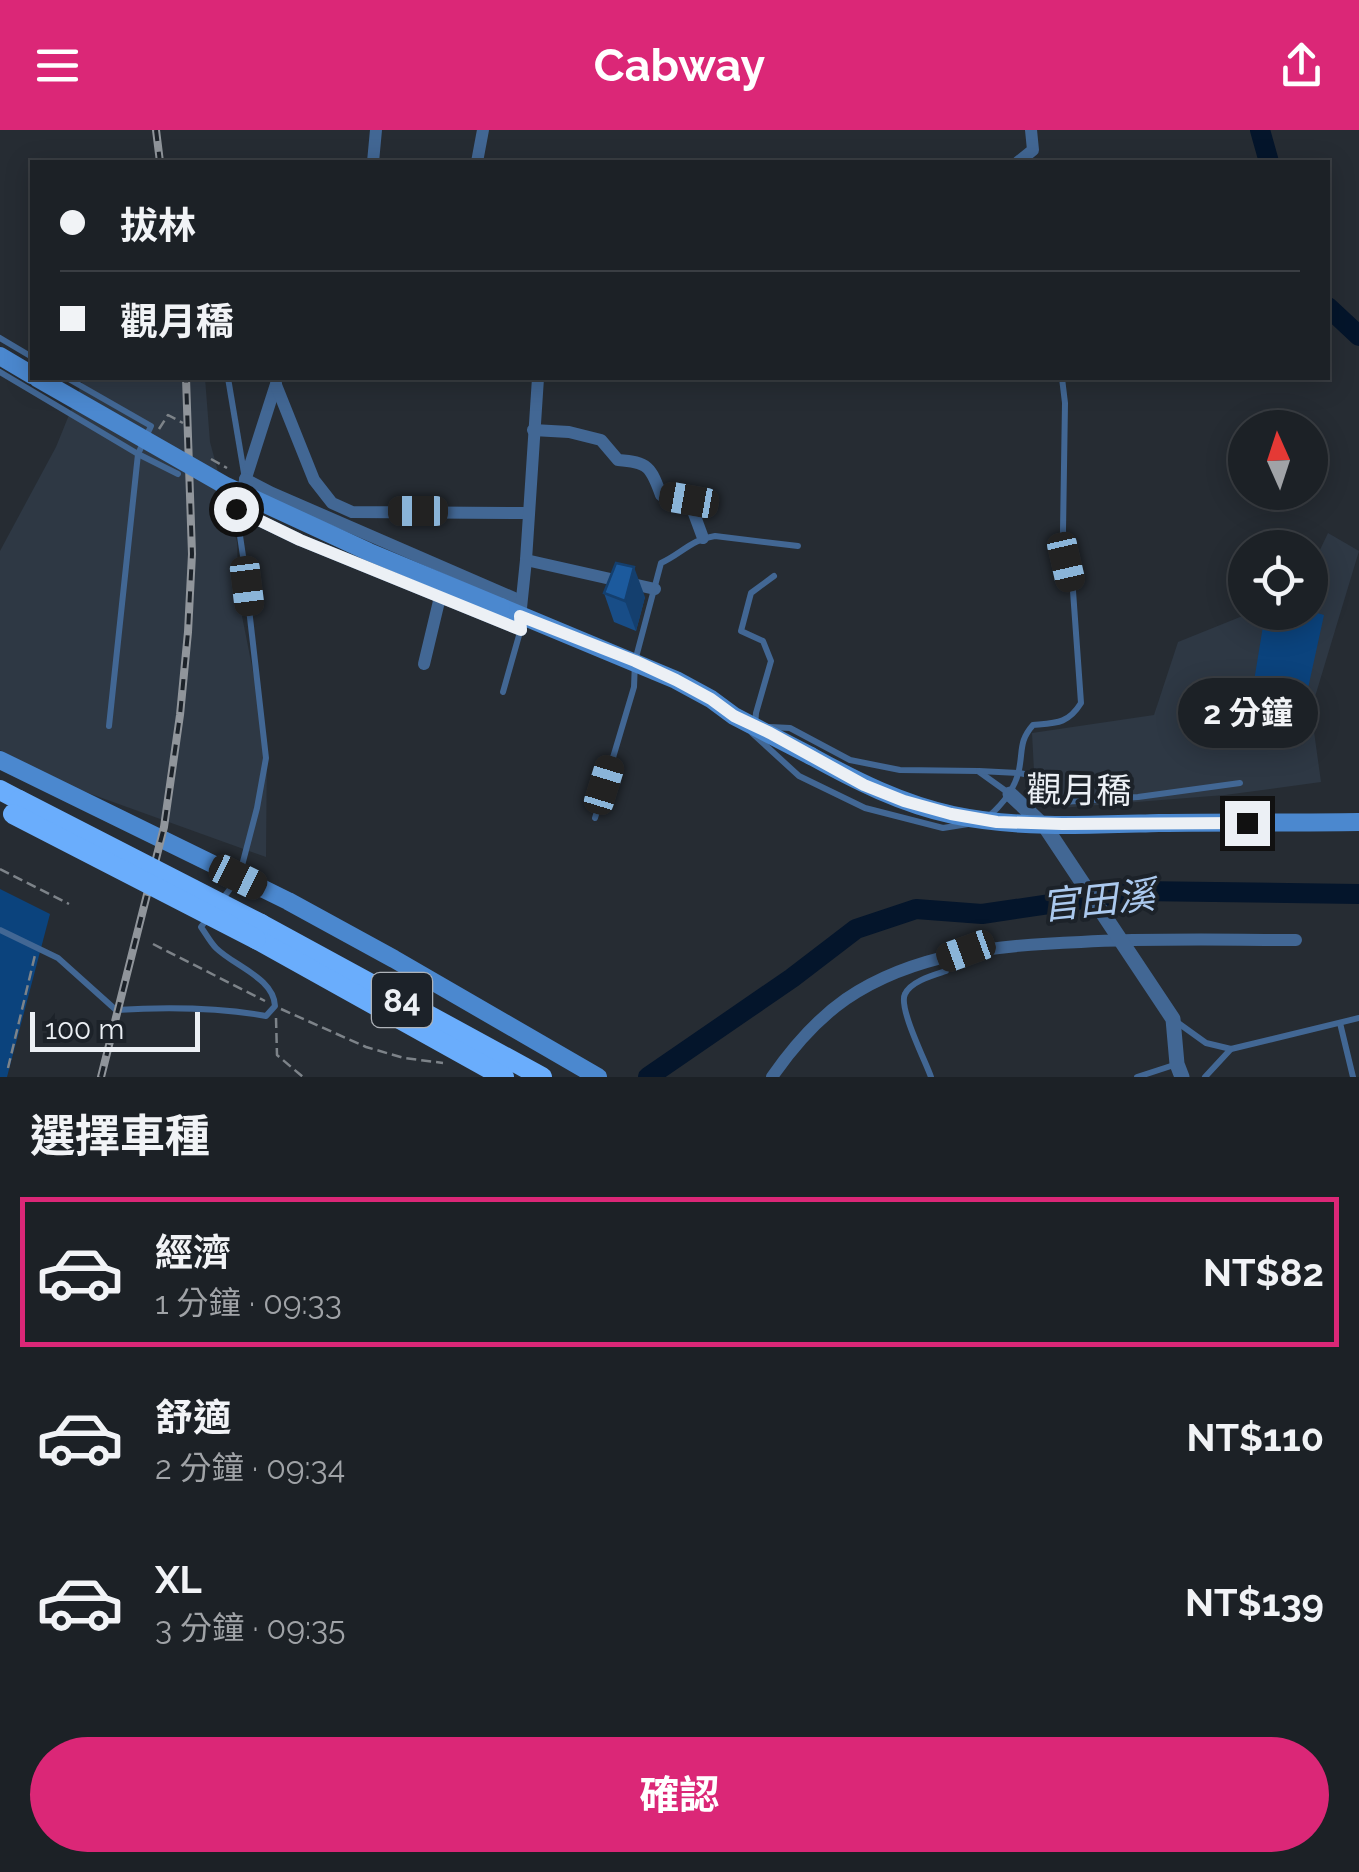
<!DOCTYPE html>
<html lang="zh-TW">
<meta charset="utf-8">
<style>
body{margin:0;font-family:Raleway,"Noto Sans TC",sans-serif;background:#25292e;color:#f1f3f6;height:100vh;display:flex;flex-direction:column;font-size:38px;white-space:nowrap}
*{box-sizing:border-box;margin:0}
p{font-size:32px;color:#a0a3a7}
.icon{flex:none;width:55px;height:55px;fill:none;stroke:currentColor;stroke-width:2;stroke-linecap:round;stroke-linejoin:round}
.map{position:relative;height:947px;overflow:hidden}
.sheet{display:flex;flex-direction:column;background:#1c2126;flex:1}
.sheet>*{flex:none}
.banner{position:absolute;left:30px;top:30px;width:1300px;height:220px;border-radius:0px;box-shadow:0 5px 25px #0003,0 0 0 2px #3a3e43;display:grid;align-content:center;height:220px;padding:0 30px;background:#1c2126}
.needle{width:65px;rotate:357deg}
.fabs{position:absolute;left:1228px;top:280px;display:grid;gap:20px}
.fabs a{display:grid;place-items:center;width:100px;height:100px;border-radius:50%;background:#1c2126;box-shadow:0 5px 25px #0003,0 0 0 2px #3a3e43;font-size:50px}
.scale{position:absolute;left:30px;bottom:25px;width:170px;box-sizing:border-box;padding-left:10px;border:5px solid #ecf0f5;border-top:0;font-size:28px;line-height:35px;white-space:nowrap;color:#ecf0f5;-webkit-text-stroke:8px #1c2229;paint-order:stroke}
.end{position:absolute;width:45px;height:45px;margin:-22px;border:12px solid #ecf0f5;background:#111;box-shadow:0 0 0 5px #111}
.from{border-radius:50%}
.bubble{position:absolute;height:70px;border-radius:35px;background:#1c2126;box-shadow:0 5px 25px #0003,0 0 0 2px #3a3e43;font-size:32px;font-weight:700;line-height:70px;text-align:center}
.car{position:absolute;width:30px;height:60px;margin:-30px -15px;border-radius:12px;box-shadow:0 0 8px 2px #0007;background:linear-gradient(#222 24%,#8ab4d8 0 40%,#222 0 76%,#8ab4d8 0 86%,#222 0)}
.banner b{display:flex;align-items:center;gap:35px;height:95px;font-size:38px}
.banner b+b{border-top:2px solid #3a3e43}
.banner i{width:25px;height:25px;background:#f1f3f6}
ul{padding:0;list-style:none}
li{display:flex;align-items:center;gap:30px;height:150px;margin:0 20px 15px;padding:0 10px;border:5px solid transparent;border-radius:0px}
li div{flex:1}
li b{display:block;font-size:38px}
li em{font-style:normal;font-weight:700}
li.current{border-color:#db2777}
li>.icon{width:90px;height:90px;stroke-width:1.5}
h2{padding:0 30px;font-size:45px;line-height:120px}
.primary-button{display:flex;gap:20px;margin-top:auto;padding:20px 30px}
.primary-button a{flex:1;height:115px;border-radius:60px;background:#db2777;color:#fff;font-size:40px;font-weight:700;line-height:115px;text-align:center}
header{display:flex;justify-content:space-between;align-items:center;height:130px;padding:0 30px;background:#db2777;color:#fff;font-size:45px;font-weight:700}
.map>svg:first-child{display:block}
.built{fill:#2e3844}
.green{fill:#0b437d}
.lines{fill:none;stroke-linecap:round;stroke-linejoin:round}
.river{stroke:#04152b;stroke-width:20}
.path{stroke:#7d8389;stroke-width:2.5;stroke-dasharray:10 5;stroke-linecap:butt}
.service{stroke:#426794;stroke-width:6}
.minor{stroke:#426794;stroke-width:12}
.tertiary{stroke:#426794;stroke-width:15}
.secondary{stroke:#4b88cf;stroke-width:18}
.trunk{stroke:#6aadfc;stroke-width:20}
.rail-casing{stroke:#90959b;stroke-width:8}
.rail{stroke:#1c2229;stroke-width:4;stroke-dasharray:11;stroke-linecap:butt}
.secondary-bridge{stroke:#4b88cf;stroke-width:18}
.trunk-bridge{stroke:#6aadfc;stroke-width:20}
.wall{fill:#184d87}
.shaded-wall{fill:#143f6e}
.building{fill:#1c5a9d;stroke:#143f6e;stroke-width:2.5}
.route{stroke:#ecf0f5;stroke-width:12}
.labels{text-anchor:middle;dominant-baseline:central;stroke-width:8;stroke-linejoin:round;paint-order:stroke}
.shield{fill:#1c2229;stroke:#aeb2b8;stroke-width:2.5}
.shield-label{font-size:32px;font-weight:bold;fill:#ecf0f5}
.street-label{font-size:35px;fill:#ecf0f5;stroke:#1c2229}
.water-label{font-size:38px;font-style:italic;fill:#abc9ee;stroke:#1c2229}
</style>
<header><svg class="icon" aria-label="menu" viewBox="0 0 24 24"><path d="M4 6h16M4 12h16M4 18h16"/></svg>Cabway<svg class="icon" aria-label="share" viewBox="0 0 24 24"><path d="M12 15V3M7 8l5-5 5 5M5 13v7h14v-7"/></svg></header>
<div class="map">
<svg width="1359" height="947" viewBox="0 0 1359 947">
<rect width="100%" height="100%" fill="#262c33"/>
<g class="built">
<path d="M84 248H205L210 312 237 412 239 471 267 612 266 727 77 659 0 620V421L56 317Z"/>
<path d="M1328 403 1359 421 1311 580 1321 652 1225 665 1060 678 1034 641 1032 603 1154 585 1178 512 1250 483 1310 482V441Z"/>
</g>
<g class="green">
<path d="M1314 482 1324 485 1295 618 1286 619 1287 604 1268 612C1257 608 1251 600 1248 588L1263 496 1281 483H1306L1312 488Z"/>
<path d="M0 759 50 784 7 947H0Z"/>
</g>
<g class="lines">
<g class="river">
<path d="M1260 0 1269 32"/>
<path d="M1328 177 1359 206"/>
<path d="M648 947 792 848 856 799 916 779 982 784 1138 761 1359 764"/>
</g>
<g class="path">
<path d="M159 299 168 285 183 293"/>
<path d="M211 329 227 338"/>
<path d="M0 739 69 774"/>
<path d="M153 814 265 871"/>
<path d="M281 879 366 917 404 928 443 933"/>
<path d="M276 888 277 925 303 947"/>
<path d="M8 938 35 825"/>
</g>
<g class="service">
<path d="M0 208 32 227"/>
<path d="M0 242 138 324 178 344"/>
<path d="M67 248 151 296 138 324 109 596"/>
<path d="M228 248 244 343"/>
<path d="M503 562 520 502"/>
<path d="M755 595 756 583 771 531 763 511 741 501 751 463 774 446"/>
<path d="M770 597 790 598 850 630 900 640 978 641 1010 664"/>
<path d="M752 603 799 646 865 678 943 698 968 694"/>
<path d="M979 641 1019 643 1046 648 1062 672 1138 667 1240 653"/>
<path d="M989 686C1004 673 1015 659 1019 640 1023 620 1019 611 1033 595 1056 593 1068 594 1081 573L1073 461 1066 432 1063 401 1065 273 1062 248"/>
<path d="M595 688 634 557 635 531 661 433C681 424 692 409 715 406L798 416"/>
<path d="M221 771 239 747 257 678 266 628 243 426 236 379 229 361"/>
<path d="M0 800 58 828 116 880C166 877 216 877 266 886L275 876C274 848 234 836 216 818 210 812 206 804 201 797L207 789"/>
<path d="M1174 890 1206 913 1231 919 1359 888"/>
<path d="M1340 893 1353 947"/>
<path d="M931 947C925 930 898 877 905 864 911 851 934 845 946 841L947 829"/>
<path d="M1137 947 1174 935"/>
<path d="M1205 947 1230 920"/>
</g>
<g class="minor">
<path d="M373 32 376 0"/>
<path d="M477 32 483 0"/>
<path d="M1018 32 1033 20 1031 0"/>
<path d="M276 254 236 379 300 410 521 500"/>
<path d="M276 255 314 350 332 373 352 382 529 383"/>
<path d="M533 300 569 302 601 310 618 330C648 332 651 337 661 365L689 370 703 408"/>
<path d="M245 349 272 363 521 471"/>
<path d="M526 430 655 459"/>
<path d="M521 478 526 430 538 248"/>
<path d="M424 534 440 467"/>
<path d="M772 947C792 918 816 890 846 869 915 822 1000 815 1081 812 1152 808 1224 810 1296 810"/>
</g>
<path class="tertiary" d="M1010 664 1046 698 1173 889 1177 934 1182 947"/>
<g class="secondary">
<path d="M501 477 676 550 711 569 734 586 811 626"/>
<path d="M0 630 288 771 394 829 598 947"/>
</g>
<g class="trunk">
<path d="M0 660 19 670"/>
<path d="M261 794 542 947"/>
<path d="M256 809 504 947"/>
</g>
<g class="rail-casing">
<g id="rail">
<path d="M156 0 160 32"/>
<path d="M101 947 164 697 180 585 188 502 192 424 186 248"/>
</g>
</g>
<use href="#rail" class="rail"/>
<g class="secondary-bridge">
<path d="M0 226 32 245"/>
<path d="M37 248 226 356 369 422 501 477"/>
<path d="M811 626C856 651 902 674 953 685 1020 699 1091 695 1159 693 1226 692 1292 693 1359 692"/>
</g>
<g class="trunk-bridge">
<path d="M19 670 261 794"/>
<path d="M13 684 256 809"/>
</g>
</g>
<path class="wall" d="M604 463 645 467 636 501 614 492Z"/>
<path class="shaded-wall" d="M634 437 645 467 636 501 625 471Z"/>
<path class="building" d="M616 433 634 437 625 471 604 463Z"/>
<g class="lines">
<path class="route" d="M236 379 300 410 521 500 520 486 635 531 676 550 711 569 734 586 770 603 864 655 904 671 951 684 997 692 1062 694 1247 693"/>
</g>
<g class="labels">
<rect class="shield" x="372" y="843" width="60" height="54" rx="8"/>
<g class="shield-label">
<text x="402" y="870">84</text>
</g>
<g class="street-label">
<text transform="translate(1079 660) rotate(1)">觀月穚</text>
</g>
<g class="water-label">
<text transform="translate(1098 770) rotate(-6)">官田溪</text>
</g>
</g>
</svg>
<div class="fabs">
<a><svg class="needle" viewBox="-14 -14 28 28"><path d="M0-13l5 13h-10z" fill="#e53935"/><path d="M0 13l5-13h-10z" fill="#a0a3a7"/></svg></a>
<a><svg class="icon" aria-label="locate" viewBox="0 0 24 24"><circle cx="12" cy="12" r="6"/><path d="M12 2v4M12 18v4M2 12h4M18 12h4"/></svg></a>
</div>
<div class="scale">100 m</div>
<i class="end from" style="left:236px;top:379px"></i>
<i class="end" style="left:1247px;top:693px"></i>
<div class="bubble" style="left:1178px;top:548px;width:140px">2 分鐘</div>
<i class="car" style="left:689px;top:370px;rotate:280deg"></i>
<i class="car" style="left:418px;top:381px;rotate:270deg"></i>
<i class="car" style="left:1066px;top:432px;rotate:167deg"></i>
<i class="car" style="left:247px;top:456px;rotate:173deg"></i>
<i class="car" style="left:604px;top:655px;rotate:17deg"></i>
<i class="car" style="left:238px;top:747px;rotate:116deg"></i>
<i class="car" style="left:966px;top:821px;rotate:250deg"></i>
<div class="banner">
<b><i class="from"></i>拔林</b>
<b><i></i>觀月穚</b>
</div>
</div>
<section class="sheet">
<h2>選擇車種</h2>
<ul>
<li class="current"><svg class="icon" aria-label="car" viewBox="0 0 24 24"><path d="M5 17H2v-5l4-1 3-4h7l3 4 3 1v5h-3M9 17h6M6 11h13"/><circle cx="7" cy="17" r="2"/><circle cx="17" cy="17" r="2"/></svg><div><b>經濟</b><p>1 分鐘 · 09:33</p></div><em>NT$82</em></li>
<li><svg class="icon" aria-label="car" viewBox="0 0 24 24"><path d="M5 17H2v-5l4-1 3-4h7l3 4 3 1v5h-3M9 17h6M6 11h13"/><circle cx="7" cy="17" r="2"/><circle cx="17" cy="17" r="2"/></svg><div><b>舒適</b><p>2 分鐘 · 09:34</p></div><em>NT$110</em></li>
<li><svg class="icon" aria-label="car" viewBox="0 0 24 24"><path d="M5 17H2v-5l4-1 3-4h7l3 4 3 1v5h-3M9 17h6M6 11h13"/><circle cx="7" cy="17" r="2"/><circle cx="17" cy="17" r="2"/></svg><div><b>XL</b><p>3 分鐘 · 09:35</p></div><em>NT$139</em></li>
</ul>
<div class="primary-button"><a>確認</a></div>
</section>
